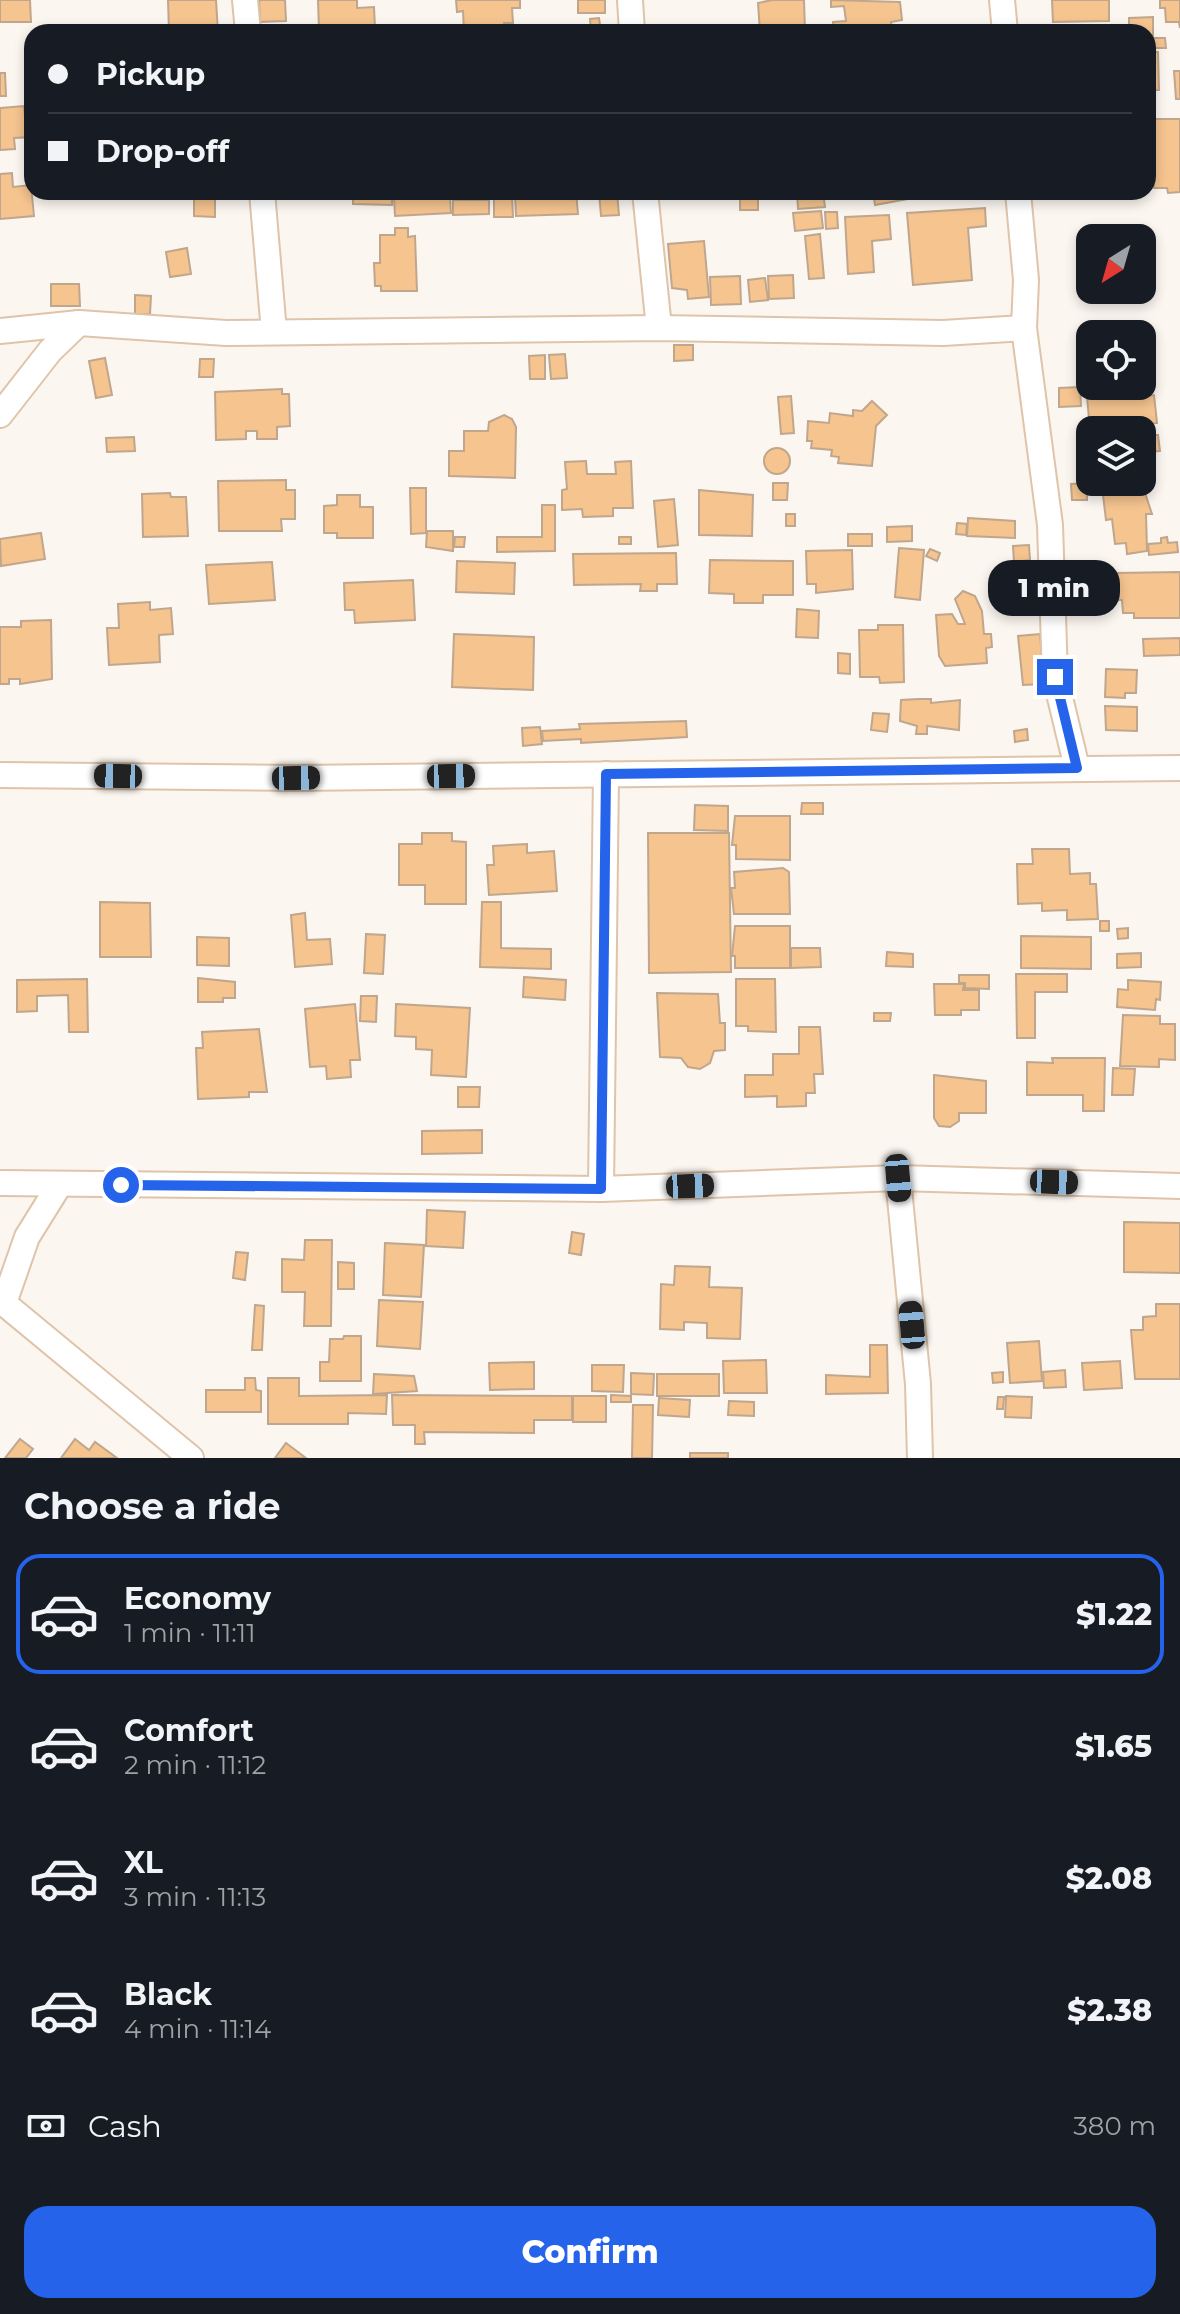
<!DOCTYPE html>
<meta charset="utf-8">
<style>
body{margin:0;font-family:Montserrat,sans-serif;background:#20242c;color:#f1f3f6;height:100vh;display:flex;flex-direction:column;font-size:30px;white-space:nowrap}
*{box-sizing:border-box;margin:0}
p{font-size:26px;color:#9ea1a6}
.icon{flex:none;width:44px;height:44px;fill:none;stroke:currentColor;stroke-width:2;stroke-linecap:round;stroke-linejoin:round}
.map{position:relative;height:1458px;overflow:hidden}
.drawer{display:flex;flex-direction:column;background:#171b24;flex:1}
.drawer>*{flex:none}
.top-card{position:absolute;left:24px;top:24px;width:1132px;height:176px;border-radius:24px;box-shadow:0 4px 12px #0003;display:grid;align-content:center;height:176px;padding:0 24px;background:#171b24}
.needle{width:52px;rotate:217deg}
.tools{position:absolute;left:1076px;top:224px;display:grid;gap:16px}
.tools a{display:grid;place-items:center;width:80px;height:80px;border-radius:16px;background:#171b24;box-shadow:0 4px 12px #0003;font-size:40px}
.end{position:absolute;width:36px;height:36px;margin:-18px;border:10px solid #2563eb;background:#fff;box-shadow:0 0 0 4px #fff}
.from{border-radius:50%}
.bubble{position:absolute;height:56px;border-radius:24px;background:#171b24;box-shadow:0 4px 12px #0003;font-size:26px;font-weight:800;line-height:56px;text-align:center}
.car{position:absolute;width:24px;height:48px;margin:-24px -12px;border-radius:10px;box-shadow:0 0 6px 2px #0007;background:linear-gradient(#222 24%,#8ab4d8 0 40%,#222 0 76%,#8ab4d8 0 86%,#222 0)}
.top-card b{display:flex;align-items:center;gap:28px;height:76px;font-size:30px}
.top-card b+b{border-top:2px solid #363941}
.top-card i{width:20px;height:20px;background:#f1f3f6}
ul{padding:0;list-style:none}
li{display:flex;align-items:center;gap:24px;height:120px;margin:0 16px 12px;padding:0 8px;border:4px solid transparent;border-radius:24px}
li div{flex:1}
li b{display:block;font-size:30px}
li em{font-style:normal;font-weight:800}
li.selected{border-color:#2563eb}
li>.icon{width:72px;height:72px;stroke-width:1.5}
h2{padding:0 24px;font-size:36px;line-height:96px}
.pay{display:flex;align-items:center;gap:20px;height:88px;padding:0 24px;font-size:30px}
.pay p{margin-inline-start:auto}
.action{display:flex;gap:16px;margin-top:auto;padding:16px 24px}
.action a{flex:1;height:92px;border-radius:24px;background:#2563eb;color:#fff;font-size:32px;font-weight:800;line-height:92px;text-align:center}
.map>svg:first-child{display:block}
.building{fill:#f5c48f;stroke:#c0a68c;stroke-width:2}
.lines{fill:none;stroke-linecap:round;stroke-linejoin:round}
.minor-casing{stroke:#dfc4a9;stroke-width:28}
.minor{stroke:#fff;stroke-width:24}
.route{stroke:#2563eb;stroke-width:10}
</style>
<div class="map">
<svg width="1180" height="1458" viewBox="0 0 1180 1458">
<rect width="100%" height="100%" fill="#fbf6f0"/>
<g class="building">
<path d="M0 0H30L31 22H0Z"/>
<path d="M168 0H216L218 32H169Z"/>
<path d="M259 0H285L286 21 260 22Z"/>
<path d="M318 0H357V8L374 7 375 28 319 30Z"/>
<path d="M456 0H520V8H512L513 23H504V32H464L463 11 457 12Z"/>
<rect x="578" y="0" width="27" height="13"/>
<path d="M772 0H804L805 32H760L758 3Z"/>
<path d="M831 0 900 2 902 20 891 22 893 32H834L833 22 846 21 844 6 831 7Z"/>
<path d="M1052 0H1109V21L1053 22Z"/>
<path d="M1160 0H1180V28L1179 22H1166L1165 8H1160Z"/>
<path d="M1153 17V37H1148V32H1129V18Z"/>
<path d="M599 18 601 32H591L590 19Z"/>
<path d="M1151 38H1165L1166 48H1151Z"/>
<path d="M1148 52H1158L1159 90H1148Z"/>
<path d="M1174 71H1180V99H1176Z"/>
<path d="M0 73H5L6 96H0Z"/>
<path d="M24 106 25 116 30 115 32 137 14 138 15 149 0 150V108Z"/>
<path d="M1152 119H1180V192L1168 193 1167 188H1154L1153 182 1148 183Z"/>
<path d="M12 173 13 187 31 185 34 216 0 219V174Z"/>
<path d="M194 192H215V217L194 216Z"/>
<path d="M353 192H392V205L353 204Z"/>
<path d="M430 192H460V197H450L451 213 395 216 394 198 430 196Z"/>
<path d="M519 192H576L578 214 516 216 515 195Z"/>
<path d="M599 192H617L619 215 601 216Z"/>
<rect x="740" y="192" width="18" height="18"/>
<path d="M781 192H823L825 207 798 209 797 192Z"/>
<path d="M873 192H918L919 197 875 205Z"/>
<path d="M494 195H512L513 217H494Z"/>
<path d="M453 200H489V214L453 215Z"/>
<path d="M985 208 986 226 968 228 972 280 913 285 907 213Z"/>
<path d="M821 211 823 228 795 231 793 213Z"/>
<path d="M825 212H837L838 228 826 229Z"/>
<path d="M889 215 891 239 872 241 874 272 848 274 845 217Z"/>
<path d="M395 228H408V237L415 236 417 291H381V286H375L374 263H380V235H395Z"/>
<path d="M820 234 824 278 809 279 805 236Z"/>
<path d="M704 241 709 297 688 299 687 290 672 288 668 244Z"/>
<path d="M187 248 191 274 170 277 166 252Z"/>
<path d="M793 275 794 298 769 299 768 276Z"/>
<path d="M740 276 741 304 711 305 710 277Z"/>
<path d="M765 278 768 300 750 302 748 280Z"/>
<path d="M51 284H79L80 306H51Z"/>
<path d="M135 295 151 296 150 314H135Z"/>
<path d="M1115 328 1116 334H1090V366H1087L1086 329Z"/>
<path d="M674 345H693V360L674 361Z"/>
<path d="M565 354 567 378 551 379 549 355Z"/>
<path d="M545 355V379H530L529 356Z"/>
<path d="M105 358 112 395 96 398 89 361Z"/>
<path d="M200 359H214L213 377H199Z"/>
<path d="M1080 387 1081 406 1059 407V388Z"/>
<path d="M282 389V394H289L290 426 277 427V439H257V431H246V439L216 440 215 392Z"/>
<path d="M1135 393V397L1154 395 1157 423 1150 424 1151 435H1158L1160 451 1152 452 1153 459 1142 460V430H1090L1087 397Z"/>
<path d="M791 396 794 433 781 434 778 397Z"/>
<path d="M872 401 887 415 876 426 872 466 838 463 839 457 831 456 832 450 811 448 812 441H807L808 421 829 423 830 413 853 416V410L862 411Z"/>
<path d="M504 415 512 419 516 427 515 478 449 476V451H464V431H488L489 422Z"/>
<path d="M134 437 135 451 107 452 106 438Z"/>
<circle cx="777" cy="461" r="13"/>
<path d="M586 461 587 474H616L615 462 631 461 633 508H613V516L583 517 582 509 562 510V490L567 489 565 462Z"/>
<path d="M286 480V490H295V519H281L282 531H219L218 481Z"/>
<path d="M773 483H788L787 500H773Z"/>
<path d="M1087 483V500H1072L1071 484Z"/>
<path d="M410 488H426V533L411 534Z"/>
<path d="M699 490 753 495 752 536 699 535Z"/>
<path d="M1144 490 1152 514H1146L1147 551 1127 554 1126 543 1115 544 1112 519 1106 520 1103 495Z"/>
<path d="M170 493 171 497H186L188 536 143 537 142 494Z"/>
<path d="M337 495H360V507H373V538H337V533H324V506L337 505Z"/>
<path d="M674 499 678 545 658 547 654 501Z"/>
<path d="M542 505H555V551L497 552V537H542Z"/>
<rect x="786" y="514" width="9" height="12"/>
<path d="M968 518 1015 521V538L967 536Z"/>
<path d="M957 523 967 524 966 535 956 534Z"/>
<path d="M912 526V541L887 542V527Z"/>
<path d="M427 531H453V551L426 547Z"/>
<path d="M41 533 45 559 1 566 0 539Z"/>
<rect x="848" y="534" width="24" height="12"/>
<path d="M455 537H465L464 547H454Z"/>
<rect x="619" y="537" width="12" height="7"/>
<path d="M1167 537 1168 543 1177 542 1178 552 1149 555 1148 544 1161 543V538Z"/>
<path d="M1029 545 1030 560 1014 562 1013 546Z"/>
<path d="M899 548 924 550 920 600 895 597Z"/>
<path d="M930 549 940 553 937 561 926 556Z"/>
<path d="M852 550 853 589 816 593V584H807L806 551Z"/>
<path d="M676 553 677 584H657V591H640L641 584 574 585 573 554Z"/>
<path d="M710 560 793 561V595H763V603H734V594L709 593Z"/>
<path d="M457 561 515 563 514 594 456 592Z"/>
<path d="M272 562 275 600 209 604 206 565Z"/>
<path d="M1180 572V618H1134V613H1123L1122 600H1116V573Z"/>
<path d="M1071 576 1095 577V598L1071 597Z"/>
<path d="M413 580 415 620 355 623 354 610H345L344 583Z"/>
<path d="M963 591 975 596 982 611 984 634H991L992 647 986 648 987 663 945 666 939 656 936 615 952 614 958 624H965L955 599Z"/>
<path d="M150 602V610L171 608 173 634 159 635 160 662 109 665 107 628H119L118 604Z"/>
<path d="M797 609 819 611 818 638 796 637Z"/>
<path d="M51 620 52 679 20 684V679H9V684H0V627H21V621Z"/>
<path d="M878 625H903L904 682 880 683 879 677H860L859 630H878Z"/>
<path d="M454 634 534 637 533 690 452 687Z"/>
<path d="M1040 634 1044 684 1023 685 1018 636Z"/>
<path d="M1180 638V655L1144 656 1143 639Z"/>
<path d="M838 653 850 654V674L838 673Z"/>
<path d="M1106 669 1137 670 1136 693H1125V698L1105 697Z"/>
<path d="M919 699H931V703L960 700 959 730 927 726V734H916L917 726 900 721 901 700Z"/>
<path d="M1105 706 1137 707V731L1106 730Z"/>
<path d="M873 713 889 714 887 732 871 730Z"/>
<path d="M686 721 687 737 581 743V739L543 741 542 731 580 729 579 724Z"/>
<path d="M540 727 542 744 523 746 522 728Z"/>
<path d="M1027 729 1028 740 1015 742 1014 731Z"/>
<path d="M802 803H823V814H801Z"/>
<path d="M695 805 728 806V831L694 830Z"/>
<path d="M735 816H790V860L736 859V845H732Z"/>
<path d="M422 833H452V841L466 842V904H425V885H399V844H422Z"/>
<path d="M648 833H729L731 972 649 973Z"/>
<path d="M527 844V853L554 851 557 891 489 895 487 865H494L493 846Z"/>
<path d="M1032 849H1069L1070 874 1090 873V884H1096L1098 919 1067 920V910L1042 911V903L1018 904 1017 864H1033Z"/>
<path d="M783 868 789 872 790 914H734L731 888H735L734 872Z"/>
<path d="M100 902 150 903 151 957H100Z"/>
<path d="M482 902H501V948L551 949V969L480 967Z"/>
<path d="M305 913 307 940 330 939 332 964 295 967 291 915Z"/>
<rect x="1100" y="921" width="9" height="10"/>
<path d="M735 926H790V968H735V956H732Z"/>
<path d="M1128 928V938L1118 939 1117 929Z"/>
<path d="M366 934 385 935 383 974 364 973Z"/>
<path d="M1021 936 1091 937V969L1021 968Z"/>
<path d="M197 937 229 938V966L197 965Z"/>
<path d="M791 948H820L821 967 791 968Z"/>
<path d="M887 952 913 954V967L886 966Z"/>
<path d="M1141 953V967L1117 968V954Z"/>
<path d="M1016 974H1067V992H1035V1038H1017Z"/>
<path d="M959 975H989V989L965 988V983H959Z"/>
<path d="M524 977 566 980 565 1000 523 997Z"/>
<path d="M198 978 235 982V998H223V1002H198Z"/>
<path d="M87 979 88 1032H69L68 995 37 996V1011L17 1012V980Z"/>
<path d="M736 979H775L776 1032 748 1031V1026H736Z"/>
<path d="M1128 980 1161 982 1160 1000 1156 999 1155 1010 1117 1007 1118 989 1128 990Z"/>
<path d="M934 984H964L963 990H979V1010H961V1015H935Z"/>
<path d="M657 993 718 994 720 1023H725V1050L714 1051 710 1063 700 1069 688 1067 681 1058 660 1057Z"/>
<path d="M361 996H377L376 1022 360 1021Z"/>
<path d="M355 1004 360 1060H350L351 1077 327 1079 326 1066 310 1067 305 1009Z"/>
<path d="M396 1004 470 1008 466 1077 431 1075 432 1050 416 1049V1037L395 1036Z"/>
<path d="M874 1013H891L890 1021H874Z"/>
<path d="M1123 1015 1160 1016V1024H1175V1060L1159 1059V1067L1120 1066Z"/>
<path d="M799 1027H820L823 1074H814L815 1093H806V1106L777 1107V1096L745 1097V1075H773V1054H799Z"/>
<path d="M259 1029 267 1092H249V1097L198 1099 196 1048H203L202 1032Z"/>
<path d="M1052 1058H1105L1104 1111H1083V1095H1027V1062L1053 1063Z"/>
<path d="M1113 1068 1135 1069 1133 1095H1112Z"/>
<path d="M934 1075 986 1081V1113H959V1121L950 1127 939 1126 934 1118Z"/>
<path d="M458 1087H480L479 1107H458Z"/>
<path d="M482 1130V1153L422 1154V1131Z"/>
<path d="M427 1210 465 1212 463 1248 426 1246Z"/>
<path d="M1124 1222 1180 1223V1273L1124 1272Z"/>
<path d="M572 1232 584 1234 581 1255 569 1253Z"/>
<path d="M305 1240H332L331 1326H304L305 1292H282V1259L304 1260Z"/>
<path d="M385 1243 424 1245 421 1297 383 1295Z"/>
<path d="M236 1252 248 1253 245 1280 233 1278Z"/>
<path d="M338 1262 354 1263V1289H338Z"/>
<path d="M675 1266 710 1267 709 1287 742 1288 740 1339 707 1338V1323L684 1322V1330L660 1329 661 1284 674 1285Z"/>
<path d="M379 1300 423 1302 420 1349 377 1346Z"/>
<path d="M1156 1304H1180V1379H1135L1131 1330H1143V1317L1156 1316Z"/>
<path d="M255 1305 264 1306 262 1350H252Z"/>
<path d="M344 1336H361V1381H320V1362H329L330 1339H343Z"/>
<path d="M1039 1341 1042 1381 1010 1383 1007 1343Z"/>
<path d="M870 1345H887L888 1393 826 1394V1375L870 1377Z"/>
<path d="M766 1360 767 1393H724L723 1361Z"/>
<path d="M1120 1361 1122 1388 1084 1390 1082 1363Z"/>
<path d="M534 1362V1389L490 1390 489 1363Z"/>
<path d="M592 1365H624L623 1392 592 1391Z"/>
<path d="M1065 1370 1066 1387 1044 1388 1043 1372Z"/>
<path d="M1003 1372V1382L993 1383 992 1373Z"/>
<path d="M631 1373 654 1374 653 1395 631 1394Z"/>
<path d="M374 1374 414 1376 417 1391 373 1394Z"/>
<rect x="657" y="1374" width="62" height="22"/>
<path d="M245 1378H255L256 1390 261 1391V1412H206V1390H245Z"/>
<path d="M268 1378H299V1396L387 1395 386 1414 348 1413V1424H268Z"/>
<path d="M392 1395 572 1396V1420H534V1433L424 1432 425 1444H415V1425H393Z"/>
<path d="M611 1395 631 1396V1402H611Z"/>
<rect x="573" y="1396" width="33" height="26"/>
<path d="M1006 1396 1032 1397 1031 1418 1005 1417Z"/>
<path d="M998 1397H1004L1003 1409H997Z"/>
<path d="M659 1398 690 1400 689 1417 658 1415Z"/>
<path d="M729 1401 754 1402V1416L728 1415Z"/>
<path d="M633 1405H653L652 1458H632Z"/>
<path d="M20 1439 33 1449 26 1458H5Z"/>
<path d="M75 1439 89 1450 95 1442 117 1458H61Z"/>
<path d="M286 1443 306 1458H275Z"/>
<rect x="690" y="1453" width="38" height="5"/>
</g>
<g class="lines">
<g class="minor-casing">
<g id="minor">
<path d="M245 0 248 32"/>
<path d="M630 0 632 32"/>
<path d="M1002 0 1005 32"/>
<path d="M262 192 274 332"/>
<path d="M645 192 659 328"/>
<path d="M1018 192 1026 280 1024 328 1050 525 1055 677 1077 768"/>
<path d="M0 331 79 323 226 333 659 328 943 333 1024 328"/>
<path d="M0 415 50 351 79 323"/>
<path d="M0 775 296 778 1180 768"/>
<path d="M898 1178 918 1384 920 1458"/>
<path d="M0 1183 601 1189 898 1178 1180 1186"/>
<path d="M601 1189 606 774"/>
<path d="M0 1300 191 1458"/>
<path d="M4 1303 27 1237 60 1184"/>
</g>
</g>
<use href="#minor" class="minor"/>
</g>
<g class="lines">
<path class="route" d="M121 1185 601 1189 606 774 1077 768 1055 677"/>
</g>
</svg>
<div class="tools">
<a><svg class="needle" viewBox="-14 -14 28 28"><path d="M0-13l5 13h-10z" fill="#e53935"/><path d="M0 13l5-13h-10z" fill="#9ea1a6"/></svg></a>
<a><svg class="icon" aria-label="locate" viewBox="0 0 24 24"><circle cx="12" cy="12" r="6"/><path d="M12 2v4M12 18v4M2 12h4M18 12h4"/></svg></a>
<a><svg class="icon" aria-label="layers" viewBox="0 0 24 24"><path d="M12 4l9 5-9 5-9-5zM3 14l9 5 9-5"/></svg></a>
</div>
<i class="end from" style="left:121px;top:1185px"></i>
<i class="end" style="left:1055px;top:677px"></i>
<div class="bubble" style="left:988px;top:560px;width:132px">1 min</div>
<i class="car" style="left:118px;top:776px;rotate:271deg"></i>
<i class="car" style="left:451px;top:776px;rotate:89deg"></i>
<i class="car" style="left:296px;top:778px;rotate:89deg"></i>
<i class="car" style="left:898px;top:1178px;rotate:175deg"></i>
<i class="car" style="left:1054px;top:1182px;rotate:92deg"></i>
<i class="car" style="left:690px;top:1186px;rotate:88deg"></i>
<i class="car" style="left:912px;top:1325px;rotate:355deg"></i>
<div class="top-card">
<b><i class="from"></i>Pickup</b>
<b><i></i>Drop-off</b>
</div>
</div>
<section class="drawer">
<h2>Choose a ride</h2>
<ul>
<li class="selected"><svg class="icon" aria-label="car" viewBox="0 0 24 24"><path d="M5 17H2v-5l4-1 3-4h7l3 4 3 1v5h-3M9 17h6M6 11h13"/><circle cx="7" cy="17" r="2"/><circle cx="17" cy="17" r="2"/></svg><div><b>Economy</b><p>1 min · 11:11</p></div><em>$1.22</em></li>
<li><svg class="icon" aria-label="car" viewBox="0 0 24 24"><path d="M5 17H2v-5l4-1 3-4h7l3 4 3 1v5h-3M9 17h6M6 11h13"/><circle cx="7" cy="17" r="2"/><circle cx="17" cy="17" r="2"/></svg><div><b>Comfort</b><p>2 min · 11:12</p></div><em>$1.65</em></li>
<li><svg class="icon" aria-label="car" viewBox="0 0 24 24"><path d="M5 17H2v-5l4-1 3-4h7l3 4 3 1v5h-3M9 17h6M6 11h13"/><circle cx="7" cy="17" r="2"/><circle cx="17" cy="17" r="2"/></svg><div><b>XL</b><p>3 min · 11:13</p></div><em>$2.08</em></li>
<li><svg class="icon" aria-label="car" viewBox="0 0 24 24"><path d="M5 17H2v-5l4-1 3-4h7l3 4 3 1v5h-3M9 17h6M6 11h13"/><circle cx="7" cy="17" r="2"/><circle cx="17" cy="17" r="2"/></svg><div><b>Black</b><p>4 min · 11:14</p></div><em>$2.38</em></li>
</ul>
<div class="pay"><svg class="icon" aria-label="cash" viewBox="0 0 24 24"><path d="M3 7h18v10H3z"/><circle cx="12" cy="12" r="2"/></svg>Cash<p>380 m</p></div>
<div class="action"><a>Confirm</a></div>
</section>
